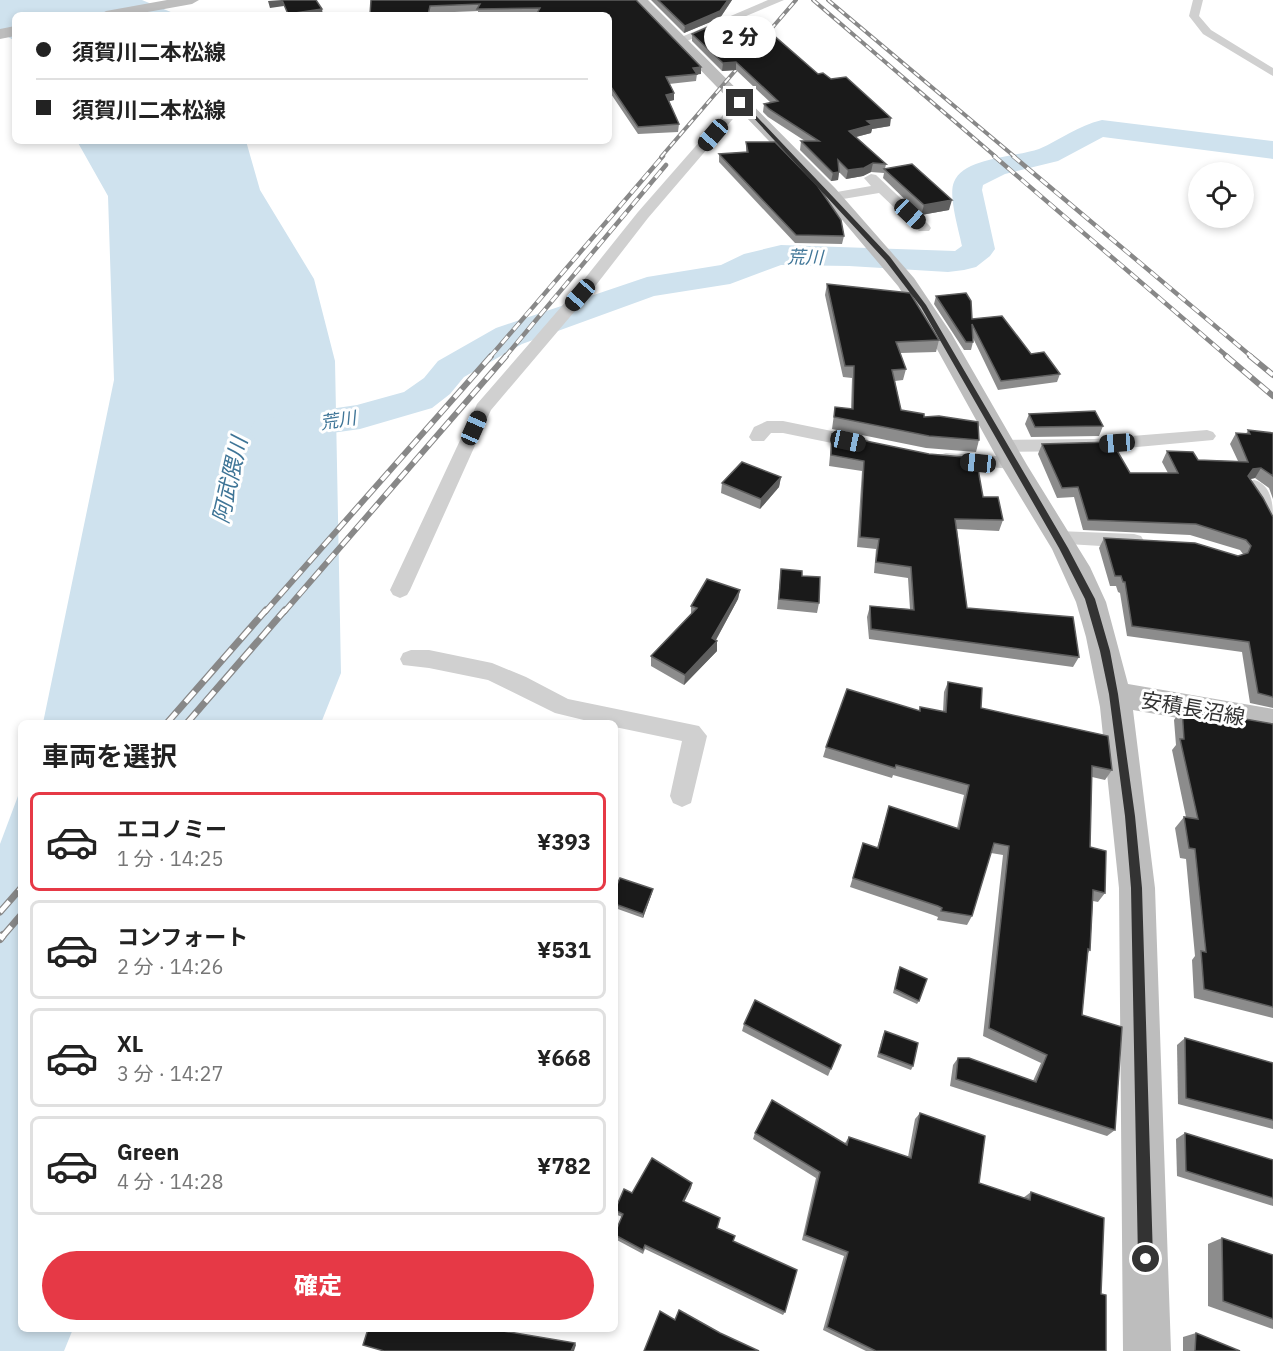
<!DOCTYPE html>
<html lang="ja">
<meta charset="utf-8">
<style>
body{margin:0;font-family:"IBM Plex Sans","Noto Sans JP",sans-serif;background:#f6f6f6;color:#222;height:100vh;display:flex;flex-direction:column;font-size:22px;white-space:nowrap}
*{box-sizing:border-box;margin:0}
p{font-size:20px;color:#767676}
.icon{flex:none;width:33px;height:33px;fill:none;stroke:currentColor;stroke-width:2;stroke-linecap:round;stroke-linejoin:round}
.map{position:relative;flex:1;overflow:hidden}
.drawer{position:absolute;left:18px;top:720px;width:600px;height:612px;display:flex;flex-direction:column;background:#fff;border-radius:9px;box-shadow:0 3px 9px #0003}
.drawer>*{flex:none}
.guide{position:absolute;left:12px;top:12px;width:600px;height:132px;border-radius:9px;box-shadow:0 3px 9px #0003;display:grid;align-content:center;height:132px;padding:0 24px;background:#fff}
.buttons{position:absolute;left:1188px;top:162px;display:grid;gap:12px}
.buttons a{display:grid;place-items:center;width:66px;height:66px;border-radius:50%;background:#fff;box-shadow:0 3px 9px #0003;font-size:30px}
.end{position:absolute;width:27px;height:27px;margin:-14px;border:8px solid #333;background:#fff;box-shadow:0 0 0 3px #fff}
.from{border-radius:50%}
.bubble{position:absolute;height:42px;border-radius:21px;background:#fff;box-shadow:0 3px 9px #0003;font-size:20px;font-weight:800;line-height:42px;text-align:center}
.car{position:absolute;width:18px;height:36px;margin:-18px -9px;border-radius:8px;box-shadow:0 0 4px 2px #0007;background:linear-gradient(#222 24%,#8ab4d8 0 40%,#222 0 76%,#8ab4d8 0 86%,#222 0)}
.guide b{display:flex;align-items:center;gap:21px;height:57px;font-size:22px}
.guide b+b{border-top:2px solid #e0e0e0}
.guide i{width:15px;height:15px;background:#222}
ul{padding:0;list-style:none}
li{display:flex;align-items:center;gap:18px;height:99px;margin:0 12px 9px;padding:0 12px;border:3px solid #e0e0e0;border-radius:9px}
li div{flex:1}
li b{display:block;font-size:22px}
li em{font-style:normal;font-weight:800}
li.current{border-color:#e63946}
li>.icon{width:54px;height:54px;stroke-width:1.5}
h2{padding:0 24px;font-size:27px;line-height:72px}
.cta{display:flex;gap:12px;margin-top:auto;padding:12px 24px}
.cta a{flex:1;height:69px;border-radius:36px;background:#e63946;color:#fff;font-size:24px;font-weight:800;line-height:69px;text-align:center}
.map>svg:first-child{display:block}
.water{fill:#cfe2ee}
.lines{fill:none;stroke-linecap:round;stroke-linejoin:round}
.river{fill:#cfe2ee;fill-rule:evenodd}
.minor{fill:#d0d0d0;fill-rule:evenodd}
.secondary{fill:#bdbdbd;fill-rule:evenodd}
.rail-far4-casing{stroke:#888;stroke-width:4}
.rail-far3-casing{stroke:#888;stroke-width:4.5}
.rail-far2-casing{stroke:#888;stroke-width:6}
.rail-far1-casing{stroke:#888;stroke-width:7}
.rail-casing{stroke:#888;stroke-width:8}
.rail-far4{stroke:#fff;stroke-width:2;stroke-dasharray:7;stroke-linecap:butt}
.rail-far3{stroke:#fff;stroke-width:3;stroke-dasharray:9;stroke-linecap:butt}
.rail-far2{stroke:#fff;stroke-width:4;stroke-dasharray:11;stroke-linecap:butt}
.rail-far1{stroke:#fff;stroke-width:4.5;stroke-dasharray:14;stroke-linecap:butt}
.rail{stroke:#fff;stroke-width:6;stroke-dasharray:19;stroke-linecap:butt}
.wall{fill:#8c8c8c}
.shaded-wall{fill:#5f5f5f}
.building{fill:#1a1a1a;stroke:#5f5f5f;stroke-width:1.5}
.route{fill:#333}
.labels{text-anchor:middle;dominant-baseline:central;stroke-width:6;stroke-linejoin:round;paint-order:stroke}
.far-water-label{font-size:18px;font-style:italic;fill:#3f7597;stroke:#fff}
.street-label{font-size:21px;fill:#333;stroke:#fff}
.water-label{font-size:22px;font-style:italic;fill:#3f7597;stroke:#fff}
</style>
<div class="map">
<svg width="1273" height="1351" viewBox="0 0 1273 1351">
<rect width="100%" height="100%" fill="#fff"/>
<g class="water">
<path d="M0 0H142L178 15H15V41L0 32Z"/>
<path d="M77 141H246L260 190 314 279 335 361 341 673 321 723H43L114 380 108 196Z"/>
<path d="M21 788V1329H73L64 1351H0V844Z"/>
</g>
<g class="lines">
<path class="river" d="M1102 120 1273 141V159L1103 137 1058 161 1005 174 983 185 982 190 995 249 990 256 976 267 964 270 948 272 849 266 781 265 730 284 654 296 522 344 464 377 450 394 432 408 360 429 269 442 255 439 249 430 255 421 269 418 357 405 404 392 424 378 438 361 496 328 647 277 721 265 744 254 781 245 955 251 962 246C959 231 948 195 954 182 964 157 1017 157 1039 149 1062 139 1077 126 1102 120Z"/>
<g class="minor">
<path d="M768 0H784L682 43 678 44 672 41Z"/>
<path d="M1193 0H1203L1199 16 1211 30 1273 68V76L1203 34 1189 16Z"/>
<path d="M740 99 746 103 744 106 648 218 586 298 491 410 410 590 407 595 400 598 393 595 390 590 477 404 574 292 638 212 736 100Z"/>
<path d="M871 174 876 175 929 225 931 228 929 231H919L879 193 831 201 824 197 831 193 871 186 864 178Z"/>
<path d="M767 421H783L861 437 867 439 870 443 867 447 861 449 783 433H771L764 441H752L749 437 754 427Z"/>
<path d="M1207 430 1213 432 1216 436 1213 440 1094 451 1003 452 997 450 994 446 997 442 1003 440 1094 439Z"/>
<path d="M946 453 1013 457 1020 459 1022 463 1020 467 1013 469 939 463 937 459 939 455Z"/>
<path d="M1254 480C1270 484 1273 501 1273 516 1258 512 1252 498 1244 486L1247 482Z"/>
<path d="M1058 531 1134 534 1141 536 1144 541 1141 546 1134 548 1051 543 1048 538 1051 533Z"/>
<path d="M411 650H429L492 663 526 677 568 699 699 726 707 736 691 803 682 807 673 803 670 796 682 741 615 727V723H596L555 713 488 680 429 668 403 665 400 659 403 653Z"/>
</g>
<g class="secondary">
<path d="M167 0H199L192 4 131 15H99L106 11Z"/>
<path d="M633 0H648L835 188 914 278 951 333 1027 465 1090 567 1106 602 1128 684 1273 709V735L1133 710 1155 888 1171 1351H1123L1119 888 1100 707 1086 637 1076 602 1052 549 1001 465 928 333 898 286 822 196Z"/>
<path d="M15 26V36L0 39V29Z"/>
</g>
<g class="rail-far4-casing">
<g id="rail-far4">
<path d="M813 0 996 157"/>
<path d="M828 0 1015 157"/>
<path d="M661 157 796 0"/>
</g>
</g>
<g class="rail-far3-casing">
<g id="rail-far3">
<path d="M994 156 1228 357"/>
<path d="M1013 156 1252 357"/>
<path d="M490 357 663 156"/>
<path d="M505 357 666 165"/>
</g>
</g>
<g class="rail-far2-casing">
<g id="rail-far2">
<path d="M1226 356 1273 396"/>
<path d="M1250 356 1273 375"/>
<path d="M265 612 491 356"/>
<path d="M284 612 506 356"/>
</g>
</g>
<g class="rail-far1-casing">
<g id="rail-far1">
<path d="M167 723 266 610"/>
<path d="M187 723 285 610"/>
<path d="M0 912 21 888"/>
<path d="M2 937 21 915"/>
</g>
</g>
<g class="rail-casing">
<path id="rail" d="M0 939 3 935"/>
</g>
<use href="#rail-far4" class="rail-far4"/>
<use href="#rail-far3" class="rail-far3"/>
<use href="#rail-far2" class="rail-far2"/>
<use href="#rail-far1" class="rail-far1"/>
<use href="#rail" class="rail"/>
</g>
<g class="wall">
<path d="M371 0H636L701 74H697L696 81 669 84 674 100 669 101 679 124 678 132 638 134 609 91V15H478V11L431 13 430 15H370Z"/>
<path d="M651 0H732L720 18 684 33Z"/>
<path d="M764 30 818 74 890 126 872 129 871 133 856 137 886 164 885 169 949 210 921 215 883 178 884 173 871 172 863 176 846 179 839 172 838 180 831 181 800 150 801 141H805L768 117 763 112 764 104 771 103 736 70 722 71 692 41V34Z"/>
<path d="M746 142 844 236 842 244 795 243 719 162V154L746 152Z"/>
<path d="M827 284 939 340 936 352 900 353 906 369 903 380 895 381 901 410 924 417 979 440 976 452 926 448 832 429 835 407 851 409 852 378 843 377 825 295Z"/>
<path d="M936 296 972 319 1031 354 1060 374 1057 382 998 390 973 338V342L971 350H964L934 304Z"/>
<path d="M1029 414 1103 426 1099 436 1031 437 1025 424Z"/>
<path d="M1248 430 1273 433V499L1269 488 1255 478 1250 479 1273 517V708L1250 703 1242 652 1127 636 1120 593 1118 592 1116 586H1110L1099 548 1104 538 1238 556 1243 554 1240 550 1190 535 1083 530 1074 497 1057 498 1038 454 1042 444 1130 473H1168L1162 462 1167 451 1198 460 1238 461 1230 444 1236 433 1246 434Z"/>
<path d="M832 434 983 497 1003 520 999 531 957 529 967 608 1079 657 1073 667 869 639 867 617 870 606 910 609 908 578 874 573 876 549 857 547 862 471 829 466Z"/>
<path d="M781 477 779 487 760 509 721 493 722 483Z"/>
<path d="M781 569 802 576 819 603 817 613 777 609Z"/>
<path d="M740 590 738 599 716 640 717 641V651L684 685 651 666V656L691 614V606Z"/>
<path d="M948 682 981 708 1112 770 1105 780 1092 777 1090 847 1105 893 1098 902 1093 901 1090 950 1088 953 1082 1015 1115 1130 1107 1136 950 1086 953 1065 958 1058 1033 1081 1041 1063 983 1036 1003 855 991 853 972 916 967 925 937 920 938 917 933 915 850 887 863 843 877 848 889 806 957 828 964 795 893 775 892 778 823 757 826 747 919 711 920 707 943 712 944 692Z"/>
<path d="M1182 708 1273 724V1018L1194 998 1192 960 1195 956 1186 859 1180 858 1175 828 1184 817H1186L1172 750 1176 745 1174 720Z"/>
<path d="M615 889 652 893 643 918 615 908Z"/>
<path d="M900 967 919 1001 917 1004 893 993 898 971Z"/>
<path d="M744 1024 841 1045 828 1076 742 1031Z"/>
<path d="M885 1031 913 1066 911 1070 877 1057 883 1035Z"/>
<path d="M1185 1038 1273 1063V1129L1178 1104 1177 1045Z"/>
<path d="M920 1113 979 1183 1023 1198 1031 1192 1101 1294 1106 1351H866L823 1330 844 1256 802 1240 816 1178 753 1139 755 1133 845 1143 849 1137 908 1157 915 1119Z"/>
<path d="M1185 1133 1273 1160V1206L1177 1176 1176 1139Z"/>
<path d="M692 1183 691 1188 684 1202 733 1241 785 1312 783 1315 645 1249 643 1254 615 1239V1233L622 1217 615 1214V1210L632 1193Z"/>
<path d="M1222 1238 1273 1255V1329L1208 1306V1244Z"/>
<path d="M1196 1333 1240 1351H1183V1337Z"/>
</g>
<g class="shaded-wall">
<path d="M282 0 284 6 270 8 268 1Z"/>
<path d="M728 0H732L720 18 684 33 685 26Z"/>
<path d="M322 9 323 15H288V14Z"/>
<path d="M736 62V70L722 71 723 63Z"/>
<path d="M701 67V74L693 75V68Z"/>
<path d="M674 93V100L666 102V95Z"/>
<path d="M891 118 890 126 872 129 871 133 848 139 849 131 867 121Z"/>
<path d="M873 163 871 172 863 176 846 179 848 170Z"/>
<path d="M839 172 838 180 831 181 833 173Z"/>
<path d="M952 200 949 210 921 215 924 205Z"/>
<path d="M1261 468 1255 478 1246 480 1248 476 1253 469Z"/>
<path d="M781 477 779 487 760 509 761 499Z"/>
<path d="M740 590 738 599 712 647 717 641V651L684 685 685 675 712 638Z"/>
<path d="M653 889 652 893 643 918V914Z"/>
<path d="M692 1183 691 1188 682 1206 683 1201Z"/>
<path d="M575 1343 576 1345 574 1351H571Z"/>
</g>
<g class="building">
<path d="M282 0H316L322 9 288 14Z"/>
<path d="M371 0H636L701 67 693 68 697 74 666 77 674 93 666 95 679 124 638 127 609 84V15H536L540 8 477 9 480 4 430 6 428 15H370Z"/>
<path d="M658 0H728L720 11 685 26Z"/>
<path d="M761 22 764 30 772 34 818 74 823 73 831 79 846 77 891 118 867 121 872 125 849 131 886 164 873 163 864 168 848 170 838 160 839 172 833 173 801 141H819L769 109 764 104 778 101 736 62 723 63 692 34 717 23Z"/>
<path d="M746 142H775L817 185 841 220 844 236 796 235 719 154 748 152Z"/>
<path d="M912 164 952 200 924 205 884 169Z"/>
<path d="M827 284 910 293 939 340 896 342 906 369 892 370 901 410 924 414V417L939 416 978 422 979 440 929 436 834 417 835 407 853 409 854 366H845Z"/>
<path d="M966 293 971 301 972 319 1002 316 1031 354 1044 352 1060 374 1001 381 972 324 973 342H966L936 296Z"/>
<path d="M1095 411 1103 426 1035 427 1029 414Z"/>
<path d="M1248 430 1273 433V476L1261 468 1253 469 1248 476 1263 498 1273 517V697L1258 693 1249 642 1132 626 1125 582H1123L1121 576H1115L1104 538 1195 543 1238 556 1248 553 1251 546 1246 540 1196 524 1088 520 1078 487 1062 488 1042 444 1112 442 1130 473H1178L1167 451 1193 452 1198 460 1248 462 1236 433 1250 434Z"/>
<path d="M832 434 929 454 976 458 983 497H998L1003 520 955 519 967 608 1073 617 1079 657 871 629 870 606 914 610 911 567 876 562 879 539 860 537 864 461 831 455Z"/>
<path d="M742 462 781 477 761 499 722 483Z"/>
<path d="M781 569 802 571V576L820 577 819 603 779 599Z"/>
<path d="M707 579 740 590 712 638 717 641 685 675 651 656 697 608 691 606Z"/>
<path d="M948 682 982 688 981 708 1108 736 1112 770 1092 766 1090 847 1106 851 1105 893 1093 890 1090 950 1088 949 1082 1015 1122 1027 1115 1130 956 1079 958 1058H969L1036 1082 1047 1055 989 1028 1009 846 994 843 972 916 941 911 942 908 938 906 853 878 863 843 878 848 889 806 959 829 969 785 896 765 895 768 826 747 847 689 920 711V707L946 712Z"/>
<path d="M1182 708 1273 724V1007L1204 989 1201 951 1206 952 1195 849 1189 848 1184 817 1198 819 1180 739H1184Z"/>
<path d="M620 878 653 889 643 914 615 904V889Z"/>
<path d="M900 967 927 979 919 1001 895 989Z"/>
<path d="M755 1000 841 1045 831 1069 744 1024Z"/>
<path d="M885 1031 918 1043 913 1066 879 1053Z"/>
<path d="M1185 1038 1273 1063V1120L1186 1098Z"/>
<path d="M772 1100 847 1145 849 1137 911 1158 920 1113 985 1136 979 1183 1030 1200 1031 1192 1104 1218 1101 1294 1106 1295V1351H876L827 1327 848 1252 805 1235 820 1172 755 1133Z"/>
<path d="M1185 1133 1273 1160V1198L1186 1171Z"/>
<path d="M652 1158 692 1183 683 1201 720 1218 717 1228 735 1236 733 1241 797 1270 785 1312 645 1245 643 1250 615 1235V1233L623 1214 615 1210 624 1189 632 1193Z"/>
<path d="M1222 1238 1273 1255V1319L1223 1301Z"/>
<path d="M679 1310 720 1333 759 1351H644L660 1311 675 1320Z"/>
<path d="M368 1329H491L575 1343 571 1351H384L363 1345Z"/>
<path d="M1196 1333 1240 1351H1195Z"/>
</g>
<path class="route" d="M738 101H742L890 257 926 305 1068 548 1095 599 1110 651 1118 694 1135 816 1142 888 1153 1259 1151 1264 1146 1266 1140 1264 1138 1259 1131 888 1125 816 1109 694 1100 651 1085 599 1059 548 921 307 885 260Z"/>
<g class="labels">
<g class="far-water-label">
<text transform="translate(805 257) rotate(1)">荒川</text>
<text transform="translate(338 420) rotate(-9)">荒川</text>
</g>
<g class="street-label">
<text transform="translate(1193 708) rotate(10)">安積長沼線</text>
</g>
<g class="water-label">
<text transform="translate(229 480) rotate(-77)">阿武隈川</text>
</g>
</g>
</svg>
<div class="buttons">
<a><svg class="icon" aria-label="locate" viewBox="0 0 24 24"><circle cx="12" cy="12" r="6"/><path d="M12 2v4M12 18v4M2 12h4M18 12h4"/></svg></a>
</div>
<i class="end from" style="left:1146px;top:1259px"></i>
<i class="end" style="left:740px;top:103px"></i>
<div class="bubble" style="left:704px;top:16px;width:72px">2 分</div>
<i class="car" style="left:713px;top:135px;rotate:221deg"></i>
<i class="car" style="left:910px;top:214px;rotate:133deg"></i>
<i class="car" style="left:580px;top:295px;rotate:221deg"></i>
<i class="car" style="left:474px;top:428px;rotate:24deg"></i>
<i class="car" style="left:848px;top:441px;rotate:102deg"></i>
<i class="car" style="left:1117px;top:443px;rotate:266deg"></i>
<i class="car" style="left:978px;top:463px;rotate:276deg"></i>
<div class="guide">
<b><i class="from"></i>須賀川二本松線</b>
<b><i></i>須賀川二本松線</b>
</div>
<section class="drawer">
<h2>車両を選択</h2>
<ul>
<li class="current"><svg class="icon" aria-label="car" viewBox="0 0 24 24"><path d="M5 17H2v-5l4-1 3-4h7l3 4 3 1v5h-3M9 17h6M6 11h13"/><circle cx="7" cy="17" r="2"/><circle cx="17" cy="17" r="2"/></svg><div><b>エコノミー</b><p>1 分 · 14:25</p></div><em>¥393</em></li>
<li><svg class="icon" aria-label="car" viewBox="0 0 24 24"><path d="M5 17H2v-5l4-1 3-4h7l3 4 3 1v5h-3M9 17h6M6 11h13"/><circle cx="7" cy="17" r="2"/><circle cx="17" cy="17" r="2"/></svg><div><b>コンフォート</b><p>2 分 · 14:26</p></div><em>¥531</em></li>
<li><svg class="icon" aria-label="car" viewBox="0 0 24 24"><path d="M5 17H2v-5l4-1 3-4h7l3 4 3 1v5h-3M9 17h6M6 11h13"/><circle cx="7" cy="17" r="2"/><circle cx="17" cy="17" r="2"/></svg><div><b>XL</b><p>3 分 · 14:27</p></div><em>¥668</em></li>
<li><svg class="icon" aria-label="car" viewBox="0 0 24 24"><path d="M5 17H2v-5l4-1 3-4h7l3 4 3 1v5h-3M9 17h6M6 11h13"/><circle cx="7" cy="17" r="2"/><circle cx="17" cy="17" r="2"/></svg><div><b>Green</b><p>4 分 · 14:28</p></div><em>¥782</em></li>
</ul>
<div class="cta"><a>確定</a></div>
</section>
</div>
